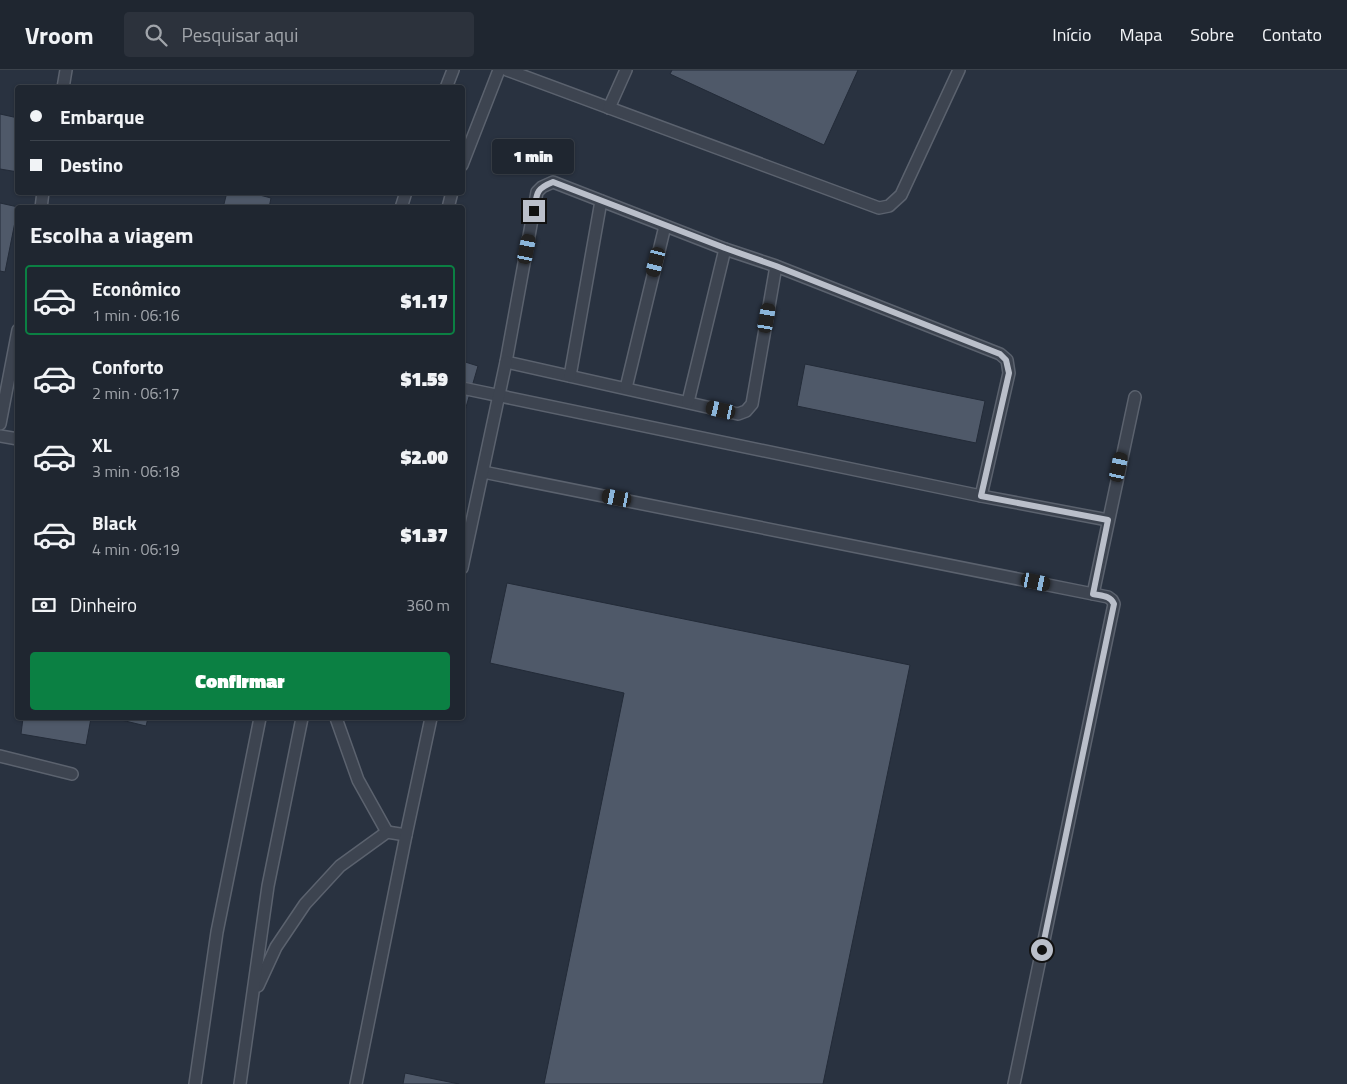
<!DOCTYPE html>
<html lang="pt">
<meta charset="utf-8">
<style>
body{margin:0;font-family:"Titillium Web",sans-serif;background:#2c323c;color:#f1f3f6;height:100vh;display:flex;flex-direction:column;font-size:19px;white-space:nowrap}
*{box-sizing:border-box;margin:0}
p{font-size:16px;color:#a1a5ab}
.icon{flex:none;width:28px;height:28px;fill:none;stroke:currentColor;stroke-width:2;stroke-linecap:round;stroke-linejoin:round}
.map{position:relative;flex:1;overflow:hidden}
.sheet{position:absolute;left:15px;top:135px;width:450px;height:515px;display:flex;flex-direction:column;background:#1f2630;border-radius:5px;box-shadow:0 1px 4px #0004,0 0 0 1px #3c434c}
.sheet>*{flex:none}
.top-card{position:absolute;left:15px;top:15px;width:450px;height:110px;border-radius:5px;box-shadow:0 1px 4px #0004,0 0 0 1px #3c434c;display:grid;align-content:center;height:110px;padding:0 15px;background:#1f2630}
.end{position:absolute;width:22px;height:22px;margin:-11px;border:6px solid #babfca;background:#111;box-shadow:0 0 0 2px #111}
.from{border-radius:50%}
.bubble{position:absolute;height:35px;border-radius:5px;background:#1f2630;box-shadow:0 1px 4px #0004,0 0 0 1px #3c434c;font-size:16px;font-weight:800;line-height:35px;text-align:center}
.car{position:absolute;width:15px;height:30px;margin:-15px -8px;border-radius:6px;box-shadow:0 0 4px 1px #0007;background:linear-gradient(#222 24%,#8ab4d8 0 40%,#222 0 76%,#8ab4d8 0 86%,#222 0)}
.top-card b{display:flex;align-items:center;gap:18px;height:48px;font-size:19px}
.top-card b+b{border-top:1px solid #3c434c}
.top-card i{width:12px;height:12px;background:#f1f3f6}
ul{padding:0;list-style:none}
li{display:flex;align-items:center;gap:15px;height:70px;margin:0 10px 8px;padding:0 5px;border:2px solid transparent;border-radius:5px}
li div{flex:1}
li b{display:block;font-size:19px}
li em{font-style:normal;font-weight:800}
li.on{border-color:#0b8043}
li>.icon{width:45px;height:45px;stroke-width:1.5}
h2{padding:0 15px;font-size:22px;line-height:60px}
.pay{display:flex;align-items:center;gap:12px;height:55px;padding:0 15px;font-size:19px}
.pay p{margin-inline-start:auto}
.cta{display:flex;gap:10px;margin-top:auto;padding:10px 15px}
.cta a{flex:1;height:58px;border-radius:5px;background:#0b8043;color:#fff;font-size:20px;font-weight:800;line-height:58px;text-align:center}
header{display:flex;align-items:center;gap:30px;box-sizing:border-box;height:70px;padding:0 25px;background:#1f2630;border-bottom:1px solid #3c434c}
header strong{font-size:24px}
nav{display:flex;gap:28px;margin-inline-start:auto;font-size:18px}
.search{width:350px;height:45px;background:#2c323c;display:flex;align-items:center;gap:12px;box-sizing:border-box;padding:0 18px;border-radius:5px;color:#a1a5ab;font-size:19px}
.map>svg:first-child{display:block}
.building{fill:#4f5969;stroke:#232b38}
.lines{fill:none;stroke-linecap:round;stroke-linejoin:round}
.lane-casing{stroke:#5b626e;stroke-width:14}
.lane{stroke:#3d4450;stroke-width:11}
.route{stroke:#babfca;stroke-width:6}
</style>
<header>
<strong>Vroom</strong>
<div class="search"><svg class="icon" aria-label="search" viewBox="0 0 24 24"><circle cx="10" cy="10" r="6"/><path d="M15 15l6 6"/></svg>Pesquisar aqui</div>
<nav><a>Início</a><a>Mapa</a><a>Sobre</a><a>Contato</a></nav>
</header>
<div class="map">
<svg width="1347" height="1014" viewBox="0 0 1347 1014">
<rect width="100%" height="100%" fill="#293240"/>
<g class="building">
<path d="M672 0H858L824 75 670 4Z"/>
<path d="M0 44 18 48V102L0 99Z"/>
<path d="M227 122H248L271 128 269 138H223Z"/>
<path d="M0 133 18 137 5 202 0 201Z"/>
<path d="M462 291 478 296 464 344H462Z"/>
<path d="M805 294 985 331 976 373 797 336Z"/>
<path d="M507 513 910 595 823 1014H544L624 623 490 593Z"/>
<path d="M23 648H91L86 675 21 664Z"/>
<path d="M113 648H148L146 656Z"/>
<path d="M405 1003 459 1014H403Z"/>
</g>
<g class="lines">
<g class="lane-casing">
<g id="lane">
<path d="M507 0 879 138 889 136 901 125 959 0"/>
<path d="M63 18 66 0"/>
<path d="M446 18 453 0"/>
<path d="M609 38 626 0"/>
<path d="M462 95 499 0"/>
<path d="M41 138 43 122"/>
<path d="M401 138 406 122"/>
<path d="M448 138 452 122"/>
<path d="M776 196 752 334 746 341 738 344 506 292 537 122 542 117 553 112 725 179 776 196 1000 284 1007 290 1009 303 981 426"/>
<path d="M570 306 601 131"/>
<path d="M462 318 981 426 1108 450"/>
<path d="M626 318 665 156"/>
<path d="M688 332 725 179"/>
<path d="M0 354 18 260"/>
<path d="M0 366 18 369"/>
<path d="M483 402 1108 527 1112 530 1114 534 1014 1014"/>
<path d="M462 498 506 292"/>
<path d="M1093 524 1135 327"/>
<path d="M336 648 358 710 387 762"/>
<path d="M0 686 72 704"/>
<path d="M258 916 276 877 305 834 340 796 387 762 406 765"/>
<path d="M195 1014 217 862 260 648"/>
<path d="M240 1014 268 816 302 648"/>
<path d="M356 1014 406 765 431 648"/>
</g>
</g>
<use href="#lane" class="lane"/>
</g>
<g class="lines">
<path class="route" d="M534 141C537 124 535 119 553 112L725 178 776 196 1000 284 1006 290 1009 303 981 426 1108 450 1093 524C1101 526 1110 525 1114 534L1042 880"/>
</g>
</svg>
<i class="end from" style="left:1042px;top:880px"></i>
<i class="end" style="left:534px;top:141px"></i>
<div class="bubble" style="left:492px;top:69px;width:82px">1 min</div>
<i class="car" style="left:527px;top:179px;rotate:11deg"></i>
<i class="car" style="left:656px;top:192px;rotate:194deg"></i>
<i class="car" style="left:767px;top:248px;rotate:10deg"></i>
<i class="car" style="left:721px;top:340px;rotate:283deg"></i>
<i class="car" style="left:1119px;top:397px;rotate:12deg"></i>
<i class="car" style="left:617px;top:428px;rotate:281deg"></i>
<i class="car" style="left:1036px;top:512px;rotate:102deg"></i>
<div class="top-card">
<b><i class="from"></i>Embarque</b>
<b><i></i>Destino</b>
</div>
<section class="sheet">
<h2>Escolha a viagem</h2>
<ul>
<li class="on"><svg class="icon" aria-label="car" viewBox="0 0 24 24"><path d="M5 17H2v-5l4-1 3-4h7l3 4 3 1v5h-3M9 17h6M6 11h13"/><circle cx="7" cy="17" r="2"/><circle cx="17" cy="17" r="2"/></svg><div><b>Econômico</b><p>1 min · 06:16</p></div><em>$1.17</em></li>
<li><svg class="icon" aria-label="car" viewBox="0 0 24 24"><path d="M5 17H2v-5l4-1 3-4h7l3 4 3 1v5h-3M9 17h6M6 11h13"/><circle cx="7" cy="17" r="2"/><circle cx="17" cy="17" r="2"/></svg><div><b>Conforto</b><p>2 min · 06:17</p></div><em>$1.59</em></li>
<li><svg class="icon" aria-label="car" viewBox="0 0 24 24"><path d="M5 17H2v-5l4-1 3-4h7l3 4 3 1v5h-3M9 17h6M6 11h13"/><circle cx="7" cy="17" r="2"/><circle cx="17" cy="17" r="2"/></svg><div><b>XL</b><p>3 min · 06:18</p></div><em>$2.00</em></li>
<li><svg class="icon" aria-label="car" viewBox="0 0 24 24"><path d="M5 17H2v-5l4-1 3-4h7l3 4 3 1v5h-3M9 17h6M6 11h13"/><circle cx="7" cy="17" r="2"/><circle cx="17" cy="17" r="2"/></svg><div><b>Black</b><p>4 min · 06:19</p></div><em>$1.37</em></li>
</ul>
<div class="pay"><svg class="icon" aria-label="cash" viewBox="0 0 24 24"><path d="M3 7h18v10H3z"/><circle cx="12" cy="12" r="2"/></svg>Dinheiro<p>360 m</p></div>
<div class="cta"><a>Confirmar</a></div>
</section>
</div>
